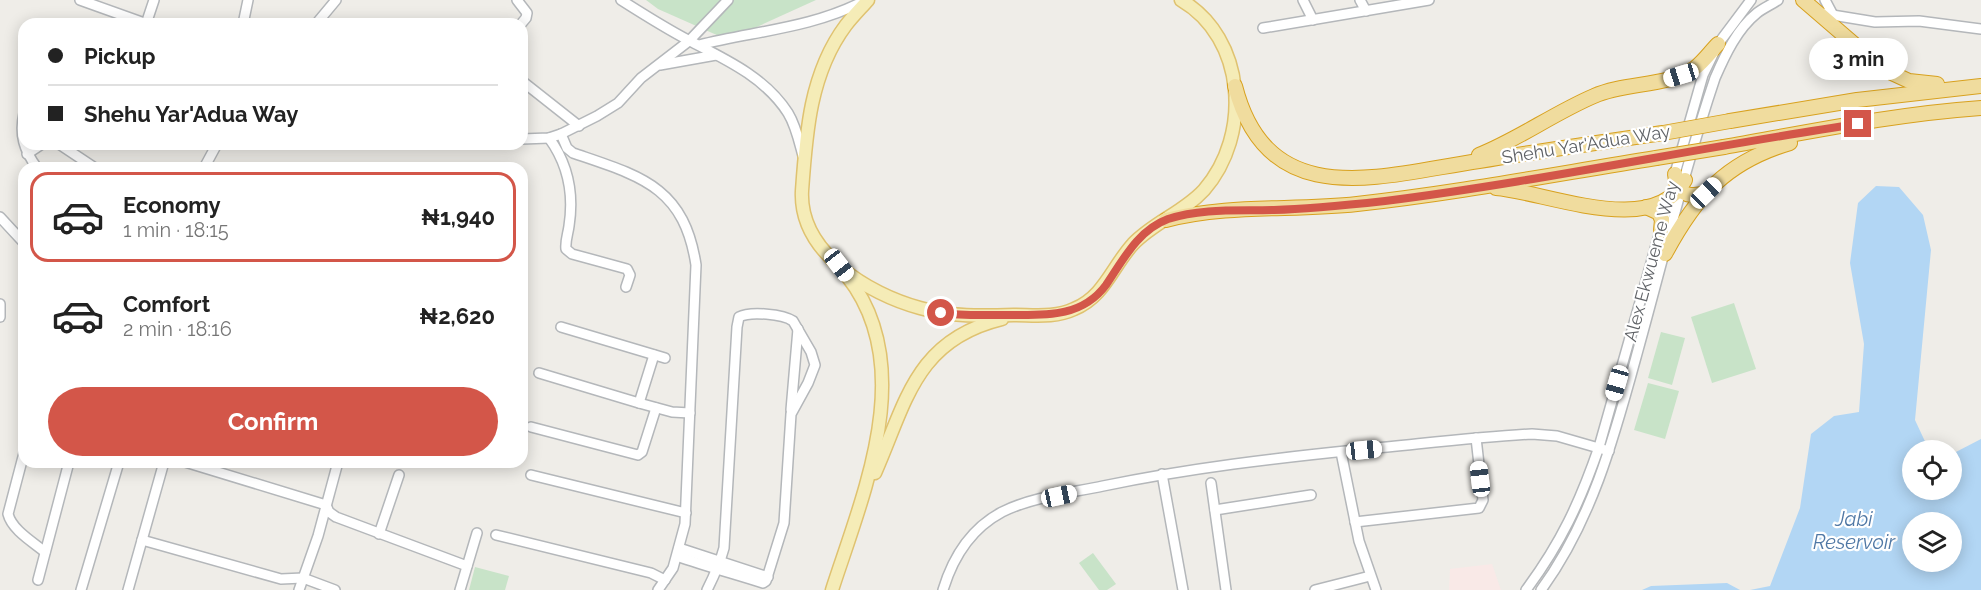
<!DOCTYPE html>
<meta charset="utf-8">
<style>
body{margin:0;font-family:Raleway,sans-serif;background:#f6f6f6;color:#222;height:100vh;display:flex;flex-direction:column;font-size:22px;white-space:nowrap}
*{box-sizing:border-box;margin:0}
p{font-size:20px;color:#767676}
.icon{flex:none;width:33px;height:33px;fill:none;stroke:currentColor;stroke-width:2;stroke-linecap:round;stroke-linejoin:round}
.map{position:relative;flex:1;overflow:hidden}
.details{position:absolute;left:18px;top:162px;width:510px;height:306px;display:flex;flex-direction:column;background:#fff;border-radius:18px;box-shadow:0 3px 15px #0003}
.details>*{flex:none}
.guide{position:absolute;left:18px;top:18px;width:510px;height:132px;border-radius:18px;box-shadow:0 3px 15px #0003;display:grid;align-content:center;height:132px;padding:0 30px;background:#fff}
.controls{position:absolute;left:1902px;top:440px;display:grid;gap:12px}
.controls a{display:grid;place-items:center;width:60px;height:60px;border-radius:50%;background:#fff;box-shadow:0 3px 15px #0003;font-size:30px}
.end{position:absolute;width:27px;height:27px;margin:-14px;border:8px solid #d35649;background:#fff;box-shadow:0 0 0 3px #fff}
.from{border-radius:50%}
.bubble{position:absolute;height:42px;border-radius:21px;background:#fff;box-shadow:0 3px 15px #0003;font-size:20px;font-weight:700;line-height:42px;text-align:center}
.car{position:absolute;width:18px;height:36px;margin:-18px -9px;border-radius:8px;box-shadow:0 0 4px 2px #0007;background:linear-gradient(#fff 24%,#345 0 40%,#fff 0 76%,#345 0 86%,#fff 0)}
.guide b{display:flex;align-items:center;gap:21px;height:57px;font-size:22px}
.guide b+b{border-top:2px solid #e0e0e0}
.guide i{width:15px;height:15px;background:#222}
ul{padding:10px 0 0;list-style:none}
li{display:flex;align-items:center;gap:18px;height:90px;margin:0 12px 9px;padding:0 18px;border:3px solid transparent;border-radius:18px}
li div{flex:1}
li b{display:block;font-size:22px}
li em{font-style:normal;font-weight:700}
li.current{border-color:#d35649}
li>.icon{width:54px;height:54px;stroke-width:1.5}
.primary-button{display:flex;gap:12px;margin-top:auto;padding:12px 30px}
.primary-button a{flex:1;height:69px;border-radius:36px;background:#d35649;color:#fff;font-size:24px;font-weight:700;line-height:69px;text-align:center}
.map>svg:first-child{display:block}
.medical{fill:#f9e9e7}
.green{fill:#c8e3c8}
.water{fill:#b2d6f4;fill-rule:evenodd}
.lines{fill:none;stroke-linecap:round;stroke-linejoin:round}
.minor-casing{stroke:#b4b7ba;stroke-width:12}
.major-casing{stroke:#dfc270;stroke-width:15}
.highway-casing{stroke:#d8a11e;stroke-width:16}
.minor{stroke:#fff;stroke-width:9}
.major{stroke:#f5ecb7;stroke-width:12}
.highway{stroke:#f0dc9e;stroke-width:14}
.highway-bridge-casing{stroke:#d8a11e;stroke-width:16;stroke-linecap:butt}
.highway-bridge{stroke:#f0dc9e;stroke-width:14}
.route{stroke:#d35649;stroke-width:8}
.labels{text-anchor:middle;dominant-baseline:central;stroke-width:4.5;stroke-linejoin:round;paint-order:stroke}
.street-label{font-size:18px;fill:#5f6266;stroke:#fff}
.water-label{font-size:20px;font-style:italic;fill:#5078a5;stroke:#fff}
</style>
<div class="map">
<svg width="1981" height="590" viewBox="0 0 1981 590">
<rect width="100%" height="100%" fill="#efede8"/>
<path class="medical" d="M1492 564 1501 590H1449L1450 569Z"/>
<g class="green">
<path d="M646 0H816L728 40 658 9Z"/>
<path d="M1734 303 1756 369 1712 383 1691 317Z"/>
<path d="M1661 332 1685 338 1672 385 1648 378Z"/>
<path d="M1648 383 1679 391 1665 439 1634 430Z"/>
<path d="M1093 553 1116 584 1107 590H1099L1079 563Z"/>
<path d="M475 567 509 576 505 590H469Z"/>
</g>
<g class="water">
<path d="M1876 186 1899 187 1923 215 1931 250 1915 420 1929 450H1912V489H1952V454L1981 439V590H1750L1770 586 1800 508 1811 434 1834 416 1859 412 1864 344 1850 263 1858 203ZM1912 522H1952V561H1912Z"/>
<path d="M1727 583 1740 590H1642L1651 586Z"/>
</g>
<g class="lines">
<g class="minor-casing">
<g id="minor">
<path d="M80 0 147 24"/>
<path d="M517 0 527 13 526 18 521 24"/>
<path d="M621 0C643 14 665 28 688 40 725 59 765 77 788 113 796 126 799 141 803 156"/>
<path d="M1303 0 1313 20"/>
<path d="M1360 0 1366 11"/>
<path d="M1825 0 1833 15"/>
<path d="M1820 13 1875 22 1919 21 1981 29"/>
<path d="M146 24 154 0"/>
<path d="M243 24 248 0"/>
<path d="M316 24 336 0"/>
<path d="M1263 28 1429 0"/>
<path d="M699 45C755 31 812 28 864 1"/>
<path d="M660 65 716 55"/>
<path d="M522 81 579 126"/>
<path d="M24 113C19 135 24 150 37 168"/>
<path d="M561 134 567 148 573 153C640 176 684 186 696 265L685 524 673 568 658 590"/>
<path d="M549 138C568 164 574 194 569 226 568 234 565 241 566 249L572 254 627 269 630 275 626 287"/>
<path d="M522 139 549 138 561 134 597 116 618 103 641 78 689 41 728 0"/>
<path d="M59 144 95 168"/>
<path d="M27 154 42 144"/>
<path d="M204 168 217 144"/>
<path d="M1674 177 1703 75 1718 44 1751 0"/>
<path d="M0 217 24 243"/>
<path d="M0 304V317"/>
<path d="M561 327 665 358"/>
<path d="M539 373 639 403 654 355"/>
<path d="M639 403 672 412 690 413"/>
<path d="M791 410 798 329"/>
<path d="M531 427 638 455 642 452 656 408"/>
<path d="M1341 452 1359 541 1376 590"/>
<path d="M24 453 8 514C12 530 33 542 45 552"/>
<path d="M185 462 326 505 329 512 336 517 467 566"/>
<path d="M1162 474 1183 590"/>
<path d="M531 475 686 513"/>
<path d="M1211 483 1226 590"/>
<path d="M1215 510 1311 495"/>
<path d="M1355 522 1479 508 1483 500 1476 438"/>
<path d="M379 534 399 475"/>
<path d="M496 535 651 573 665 580"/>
<path d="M142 540 281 579 303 578 335 590"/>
<path d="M679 548 768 577"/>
<path d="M677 556C705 566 735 574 763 583L766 581 784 523 791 414 808 383 815 365 811 352 793 321C783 314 750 311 739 317L737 327 724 548C720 563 714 576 707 590"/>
<path d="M38 580 69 462"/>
<path d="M81 590 119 462"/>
<path d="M128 590 164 462"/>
<path d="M299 590 318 536 338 462"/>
<path d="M460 590 477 533"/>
<path d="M943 590C953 557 970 529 1002 512 1032 497 1070 493 1103 486 1190 468 1276 458 1365 449 1420 444 1476 437 1532 434L1557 436 1609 451"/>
<path d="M1315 590 1370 576"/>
<path d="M1526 590C1561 543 1580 502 1599 447L1670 196"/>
<path d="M1541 590C1593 519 1615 434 1638 350 1663 260 1685 167 1715 78 1725 55 1737 29 1757 13 1763 8 1771 5 1778 0"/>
</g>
</g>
<g class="major-casing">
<g id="major">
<path d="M868 0C861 8 853 16 846 25 810 73 806 133 802 191 799 252 868 294 920 308 951 317 982 316 1014 315 1034 315 1055 318 1074 309 1104 297 1112 267 1133 244 1154 222 1184 212 1204 190 1252 135 1246 38 1181 0"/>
<path d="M875 473C906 403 915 340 1002 319"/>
<path d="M832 590C863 494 919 367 847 276"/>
</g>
</g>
<g class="highway-casing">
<g id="highway">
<path d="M1803 0 1883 69 1909 81 1937 84"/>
<path d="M1235 86C1268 215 1383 175 1479 161 1540 151 1602 142 1663 133"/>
<path d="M1730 121 1857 100 1981 86"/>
<path d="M1724 147C1809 132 1895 114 1981 108"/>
<path d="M1479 155C1519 139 1554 113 1594 96 1625 82 1668 87 1695 68 1704 61 1710 52 1718 44"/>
<path d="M1675 174 1677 187C1685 197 1695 196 1706 193"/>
<path d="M1496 188C1546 192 1654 239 1685 180"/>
<path d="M1646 207 1659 213 1662 220 1661 230"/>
<path d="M1166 220C1228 204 1293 211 1357 204 1457 193 1556 174 1656 158"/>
<path d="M1665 254C1696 196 1726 162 1790 143"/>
</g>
</g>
<use href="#minor" class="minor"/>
<use href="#major" class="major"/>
<use href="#highway" class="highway"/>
<g class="highway-bridge-casing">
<g id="highway-bridge">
<path d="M1663 133 1730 121"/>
<path d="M1656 158 1724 147"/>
</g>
</g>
<use href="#highway-bridge" class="highway-bridge"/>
</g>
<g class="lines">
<path class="route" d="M941 313C962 316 983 315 1004 315 1042 315 1081 319 1106 285 1123 260 1138 230 1168 219 1202 208 1238 211 1274 210 1311 209 1348 205 1385 201 1543 181 1700 147 1858 124"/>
</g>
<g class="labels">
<g class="street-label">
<text transform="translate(1586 144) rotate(-9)">Shehu Yar'Adua Way</text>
<text transform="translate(1651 261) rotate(-75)">Alex Ekwueme Way</text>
</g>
<g class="water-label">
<text x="1854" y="519">Jabi<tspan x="1854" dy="23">Reservoir</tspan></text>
</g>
</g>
</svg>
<div class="controls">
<a><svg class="icon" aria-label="locate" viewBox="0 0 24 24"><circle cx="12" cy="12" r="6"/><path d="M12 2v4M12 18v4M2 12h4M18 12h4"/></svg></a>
<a><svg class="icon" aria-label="layers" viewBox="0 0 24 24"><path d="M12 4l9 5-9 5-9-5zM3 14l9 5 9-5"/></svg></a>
</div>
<i class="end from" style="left:941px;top:313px"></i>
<i class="end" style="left:1858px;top:124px"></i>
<div class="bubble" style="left:1809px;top:38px;width:99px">3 min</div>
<i class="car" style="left:1681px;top:75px;rotate:253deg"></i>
<i class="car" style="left:1706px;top:193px;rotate:46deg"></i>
<i class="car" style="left:839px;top:265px;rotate:142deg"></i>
<i class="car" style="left:1617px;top:383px;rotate:196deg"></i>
<i class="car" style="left:1364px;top:450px;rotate:84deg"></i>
<i class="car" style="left:1480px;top:479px;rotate:353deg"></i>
<i class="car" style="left:1059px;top:496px;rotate:78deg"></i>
<div class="guide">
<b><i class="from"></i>Pickup</b>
<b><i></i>Shehu Yar'Adua Way</b>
</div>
<section class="details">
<ul>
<li class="current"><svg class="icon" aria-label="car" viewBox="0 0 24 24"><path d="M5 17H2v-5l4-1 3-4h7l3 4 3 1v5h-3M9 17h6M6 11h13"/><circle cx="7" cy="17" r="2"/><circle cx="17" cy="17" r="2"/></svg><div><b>Economy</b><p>1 min · 18:15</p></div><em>₦1,940</em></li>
<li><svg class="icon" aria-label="car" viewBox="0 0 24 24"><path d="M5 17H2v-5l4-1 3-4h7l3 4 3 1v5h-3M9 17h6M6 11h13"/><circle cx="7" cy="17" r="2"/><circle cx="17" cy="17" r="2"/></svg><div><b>Comfort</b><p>2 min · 18:16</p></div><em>₦2,620</em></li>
</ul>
<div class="primary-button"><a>Confirm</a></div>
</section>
</div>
